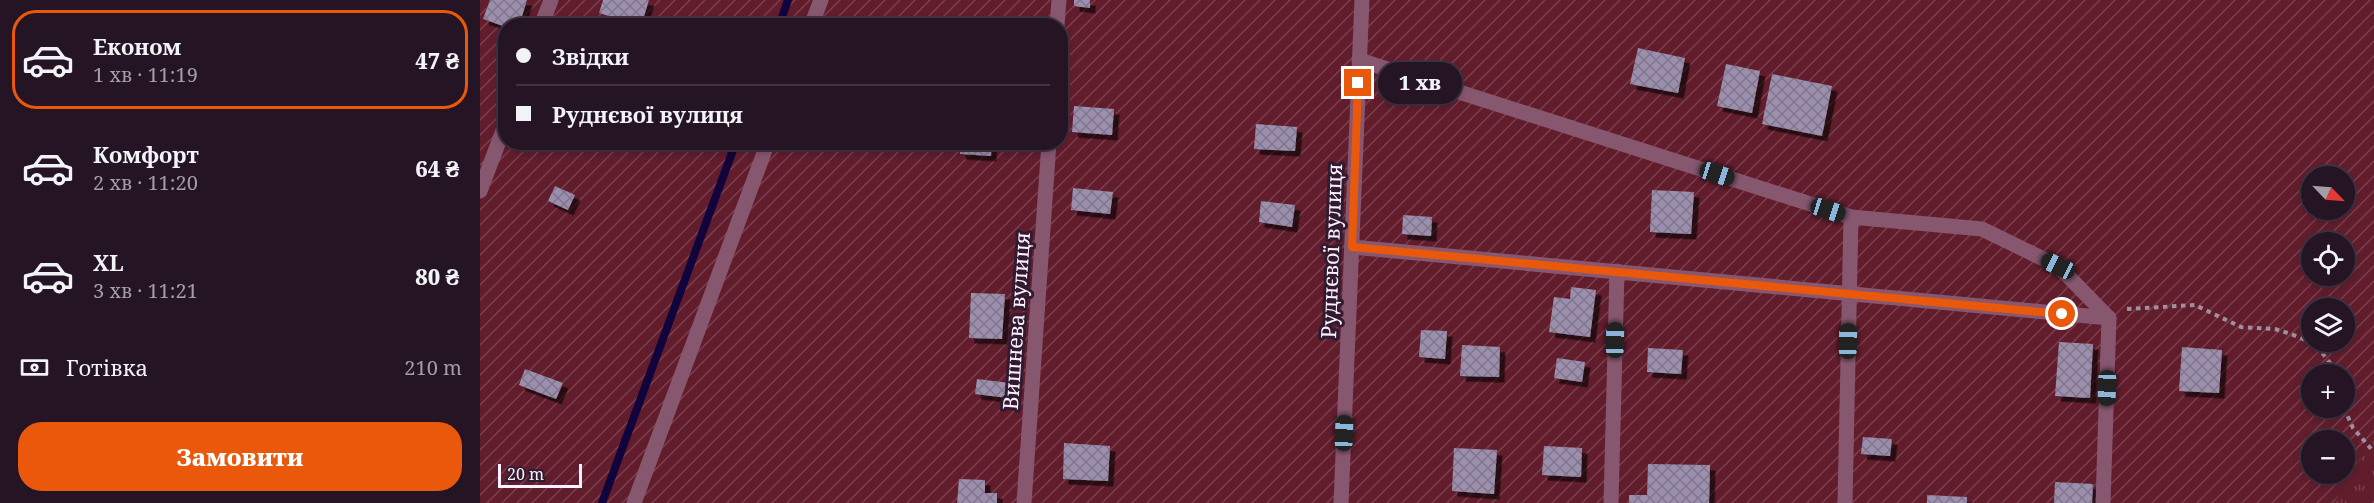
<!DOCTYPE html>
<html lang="uk">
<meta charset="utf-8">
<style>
body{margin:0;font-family:"Noto Serif",serif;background:#2c1d2c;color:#f1f3f6;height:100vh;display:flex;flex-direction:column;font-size:22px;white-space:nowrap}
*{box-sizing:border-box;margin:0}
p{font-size:20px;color:#a39ea6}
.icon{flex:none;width:33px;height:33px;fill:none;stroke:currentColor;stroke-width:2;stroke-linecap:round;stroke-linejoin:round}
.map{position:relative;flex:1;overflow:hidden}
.side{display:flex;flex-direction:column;background:#241424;width:480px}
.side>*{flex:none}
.guide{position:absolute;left:18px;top:18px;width:570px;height:132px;border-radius:24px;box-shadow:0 3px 9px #0003,0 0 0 2px #413341;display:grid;align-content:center;height:132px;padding:0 18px;background:#241424}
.needle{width:39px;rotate:115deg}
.tools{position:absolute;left:1821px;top:166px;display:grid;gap:12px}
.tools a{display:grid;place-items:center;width:54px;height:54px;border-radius:50%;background:#241424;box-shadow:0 3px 9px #0003,0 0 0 2px #413341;font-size:30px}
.scale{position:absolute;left:18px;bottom:15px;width:84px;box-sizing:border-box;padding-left:6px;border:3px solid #fef0fe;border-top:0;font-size:16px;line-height:21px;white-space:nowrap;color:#fef0fe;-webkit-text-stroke:4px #301b30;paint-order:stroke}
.end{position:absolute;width:27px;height:27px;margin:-14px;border:8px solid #ea580c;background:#fff;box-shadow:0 0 0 3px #fff}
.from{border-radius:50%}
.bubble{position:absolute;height:42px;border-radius:21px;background:#241424;box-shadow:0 3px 9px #0003,0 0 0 2px #413341;font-size:20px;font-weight:800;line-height:42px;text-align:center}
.car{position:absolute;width:18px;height:36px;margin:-18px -9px;border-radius:8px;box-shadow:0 0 4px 2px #0007;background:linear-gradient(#222 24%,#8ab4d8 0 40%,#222 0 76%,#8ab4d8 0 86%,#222 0)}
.guide b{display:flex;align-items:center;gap:21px;height:57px;font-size:22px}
.guide b+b{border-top:2px solid #413341}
.guide i{width:15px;height:15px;background:#f1f3f6}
ul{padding:10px 0 0;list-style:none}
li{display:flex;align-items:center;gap:18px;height:99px;margin:0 12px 9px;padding:0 6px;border:3px solid transparent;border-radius:24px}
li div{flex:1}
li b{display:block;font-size:22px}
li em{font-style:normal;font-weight:800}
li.active{border-color:#ea580c}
li>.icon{width:54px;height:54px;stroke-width:1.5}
.pay{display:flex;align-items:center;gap:15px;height:66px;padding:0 18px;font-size:22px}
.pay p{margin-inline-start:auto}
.cta{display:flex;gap:12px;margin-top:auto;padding:12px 18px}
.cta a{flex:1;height:69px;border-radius:24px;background:#ea580c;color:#fff;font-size:24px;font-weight:800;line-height:69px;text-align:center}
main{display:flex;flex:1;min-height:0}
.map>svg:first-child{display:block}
.grass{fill:url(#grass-tufts)}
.garden{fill:url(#garden-furrows);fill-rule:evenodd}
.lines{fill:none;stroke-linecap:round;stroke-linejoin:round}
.stream{stroke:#11043d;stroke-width:8}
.building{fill:url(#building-cross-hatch);filter:url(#shadow)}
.path{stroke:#a08fa0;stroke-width:4;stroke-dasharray:4.5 4.5;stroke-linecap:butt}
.service{stroke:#875770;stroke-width:15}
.minor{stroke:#875770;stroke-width:15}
.route{stroke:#ea580c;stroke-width:8}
.labels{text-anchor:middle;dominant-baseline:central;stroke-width:6;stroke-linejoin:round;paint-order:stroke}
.street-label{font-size:21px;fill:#fef0fe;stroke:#301b30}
</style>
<main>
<section class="side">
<ul>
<li class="active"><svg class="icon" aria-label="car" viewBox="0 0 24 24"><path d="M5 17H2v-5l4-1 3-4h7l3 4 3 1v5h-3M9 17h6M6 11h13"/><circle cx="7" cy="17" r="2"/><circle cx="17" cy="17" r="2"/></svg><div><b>Економ</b><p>1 хв · 11:19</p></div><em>47 ₴</em></li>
<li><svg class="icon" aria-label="car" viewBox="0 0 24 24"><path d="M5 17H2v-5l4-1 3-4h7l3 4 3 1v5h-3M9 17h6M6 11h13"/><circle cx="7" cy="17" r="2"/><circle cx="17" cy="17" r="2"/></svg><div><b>Комфорт</b><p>2 хв · 11:20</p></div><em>64 ₴</em></li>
<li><svg class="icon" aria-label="car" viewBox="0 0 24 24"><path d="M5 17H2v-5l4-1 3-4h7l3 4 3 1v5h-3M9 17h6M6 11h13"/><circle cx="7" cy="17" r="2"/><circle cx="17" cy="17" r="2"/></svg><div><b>XL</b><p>3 хв · 11:21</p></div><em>80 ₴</em></li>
</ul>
<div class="pay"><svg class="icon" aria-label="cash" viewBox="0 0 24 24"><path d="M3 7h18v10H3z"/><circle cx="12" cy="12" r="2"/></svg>Готівка<p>210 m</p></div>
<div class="cta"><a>Замовити</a></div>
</section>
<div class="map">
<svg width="1894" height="503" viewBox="0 0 1894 503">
<defs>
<pattern id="grass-tufts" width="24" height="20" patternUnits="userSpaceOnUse" patternTransform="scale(1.5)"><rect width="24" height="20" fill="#621d2d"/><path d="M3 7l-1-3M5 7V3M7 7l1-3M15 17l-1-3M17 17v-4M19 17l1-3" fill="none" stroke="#7a3e4c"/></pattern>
<pattern id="garden-furrows" width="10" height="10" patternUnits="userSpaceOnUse" patternTransform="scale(1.5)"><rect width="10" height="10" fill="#621d2d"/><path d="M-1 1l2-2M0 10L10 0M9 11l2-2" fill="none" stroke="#7a3e4c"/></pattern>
<pattern id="building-cross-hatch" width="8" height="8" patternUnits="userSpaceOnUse" patternTransform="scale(1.5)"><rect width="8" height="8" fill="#9c8fae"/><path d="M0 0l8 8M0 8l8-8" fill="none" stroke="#80768c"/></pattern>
<filter id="shadow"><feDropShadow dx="5.5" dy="5.5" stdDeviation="0" flood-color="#0009"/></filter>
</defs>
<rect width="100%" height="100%" fill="#301b30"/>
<path class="grass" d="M1894 434V503H1854Z"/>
<path class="garden" d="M0 0H1894V434L1854 503H0ZM26 26H580V142H26ZM1832 177H1864V210H1832ZM1832 243H1864V276H1832ZM1832 309H1864V342H1832ZM1832 375H1864V408H1832ZM1832 441H1864V474H1832Z"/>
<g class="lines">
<g class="stream">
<path d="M299 26 308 0"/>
<path d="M122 503 256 142"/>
</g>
</g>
<g class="building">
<path d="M10 0H47L39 26 26 27 3 19Z"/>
<path d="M123 0H169L161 26 119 13Z"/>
<path d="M594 0H610V8L594 6Z"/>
<path d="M1158 48 1205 58 1198 93 1150 84Z"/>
<path d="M1246 64 1280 71 1272 113 1237 106Z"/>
<path d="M1292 74 1352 86 1342 136 1282 124Z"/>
<path d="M594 106 634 109 632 135 592 132Z"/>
<path d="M776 124 817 127 815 151 774 149Z"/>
<path d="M481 142H512L511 156 480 154Z"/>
<path d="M75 186 95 195 88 210 68 201Z"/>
<path d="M593 188 633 192 630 214 591 210Z"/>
<path d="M1172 190 1214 192 1211 234 1170 232Z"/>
<path d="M781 201 815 205 812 227 779 222Z"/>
<path d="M923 215 952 217 951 236 922 234Z"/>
<path d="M1091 287 1116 290 1110 337 1069 332 1074 297 1090 299Z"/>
<path d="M491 293 525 294 522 339 489 338Z"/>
<path d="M941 330 967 331 965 359 939 357Z"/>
<path d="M1579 342 1613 344 1610 398 1575 396Z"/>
<path d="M982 345 1020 347 1019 377 980 376Z"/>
<path d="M1702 347 1742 350 1739 393 1699 391Z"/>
<path d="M1168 348 1203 350 1201 374 1167 372Z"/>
<path d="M1077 358 1105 362 1102 382 1074 378Z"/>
<path d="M45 369 83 383 76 399 39 385Z"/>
<path d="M497 379 530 383 528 398 495 394Z"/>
<path d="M1383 437 1412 439 1410 456 1381 454Z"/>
<path d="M584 443 630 446 628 481 583 479Z"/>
<path d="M1064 446 1102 448 1101 477 1062 475Z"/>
<path d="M974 448 1017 450 1014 494 972 491Z"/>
<path d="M1168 464 1230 465 1229 503H1149V495H1167Z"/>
<path d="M479 479 505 480V493H517V503H477Z"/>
<path d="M1575 482 1613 484 1612 503H1574Z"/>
<path d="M1447 495 1487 497V503H1447Z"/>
</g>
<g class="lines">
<g class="path">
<path d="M1647 309 1715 305 1761 327 1795 329 1811 334 1828 341 1843 354 1854 368 1855 375"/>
<path d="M1864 408 1873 428 1894 452"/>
</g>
<g class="service">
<path d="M61 26 71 0"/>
<path d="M331 26 341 0"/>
<path d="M0 191 26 123"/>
<path d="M154 503 288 142"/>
</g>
<g class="minor">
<path d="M577 26 579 0"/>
<path d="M879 60 1371 217 1502 229 1578 266 1629 318 1623 503"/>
<path d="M872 247 1629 318"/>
<path d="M544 503 569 142"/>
<path d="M861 503 882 0"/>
<path d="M1131 503 1137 271"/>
<path d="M1365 503 1371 217"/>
</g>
</g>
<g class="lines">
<path class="route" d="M878 83 872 247 1582 314"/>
</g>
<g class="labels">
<g class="street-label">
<text transform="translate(851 251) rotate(-88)">Руднєвої вулиця</text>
<text transform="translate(536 321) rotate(-86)">Вишнева вулиця</text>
</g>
</g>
</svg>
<div class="tools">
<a><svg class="needle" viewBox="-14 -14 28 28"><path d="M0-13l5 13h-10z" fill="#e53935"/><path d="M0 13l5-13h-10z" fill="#a39ea6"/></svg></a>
<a><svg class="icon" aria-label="locate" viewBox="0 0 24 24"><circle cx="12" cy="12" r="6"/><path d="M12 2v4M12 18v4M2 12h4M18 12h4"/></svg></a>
<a><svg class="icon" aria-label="layers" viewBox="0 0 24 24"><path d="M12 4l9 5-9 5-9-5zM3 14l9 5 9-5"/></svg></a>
<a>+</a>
<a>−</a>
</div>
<div class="scale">20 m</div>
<i class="end from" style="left:1582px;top:314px"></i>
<i class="end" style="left:878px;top:83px"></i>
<div class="bubble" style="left:898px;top:62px;width:84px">1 хв</div>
<i class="car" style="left:1237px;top:174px;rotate:108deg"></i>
<i class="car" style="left:1348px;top:210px;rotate:108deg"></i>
<i class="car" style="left:1578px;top:266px;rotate:296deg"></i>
<i class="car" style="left:1135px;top:340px;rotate:1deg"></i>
<i class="car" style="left:1368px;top:341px;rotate:1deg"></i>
<i class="car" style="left:1627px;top:388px;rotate:182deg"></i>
<i class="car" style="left:864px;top:433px;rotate:2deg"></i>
<div class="guide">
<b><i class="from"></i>Звідки</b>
<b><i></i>Руднєвої вулиця</b>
</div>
</div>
</main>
